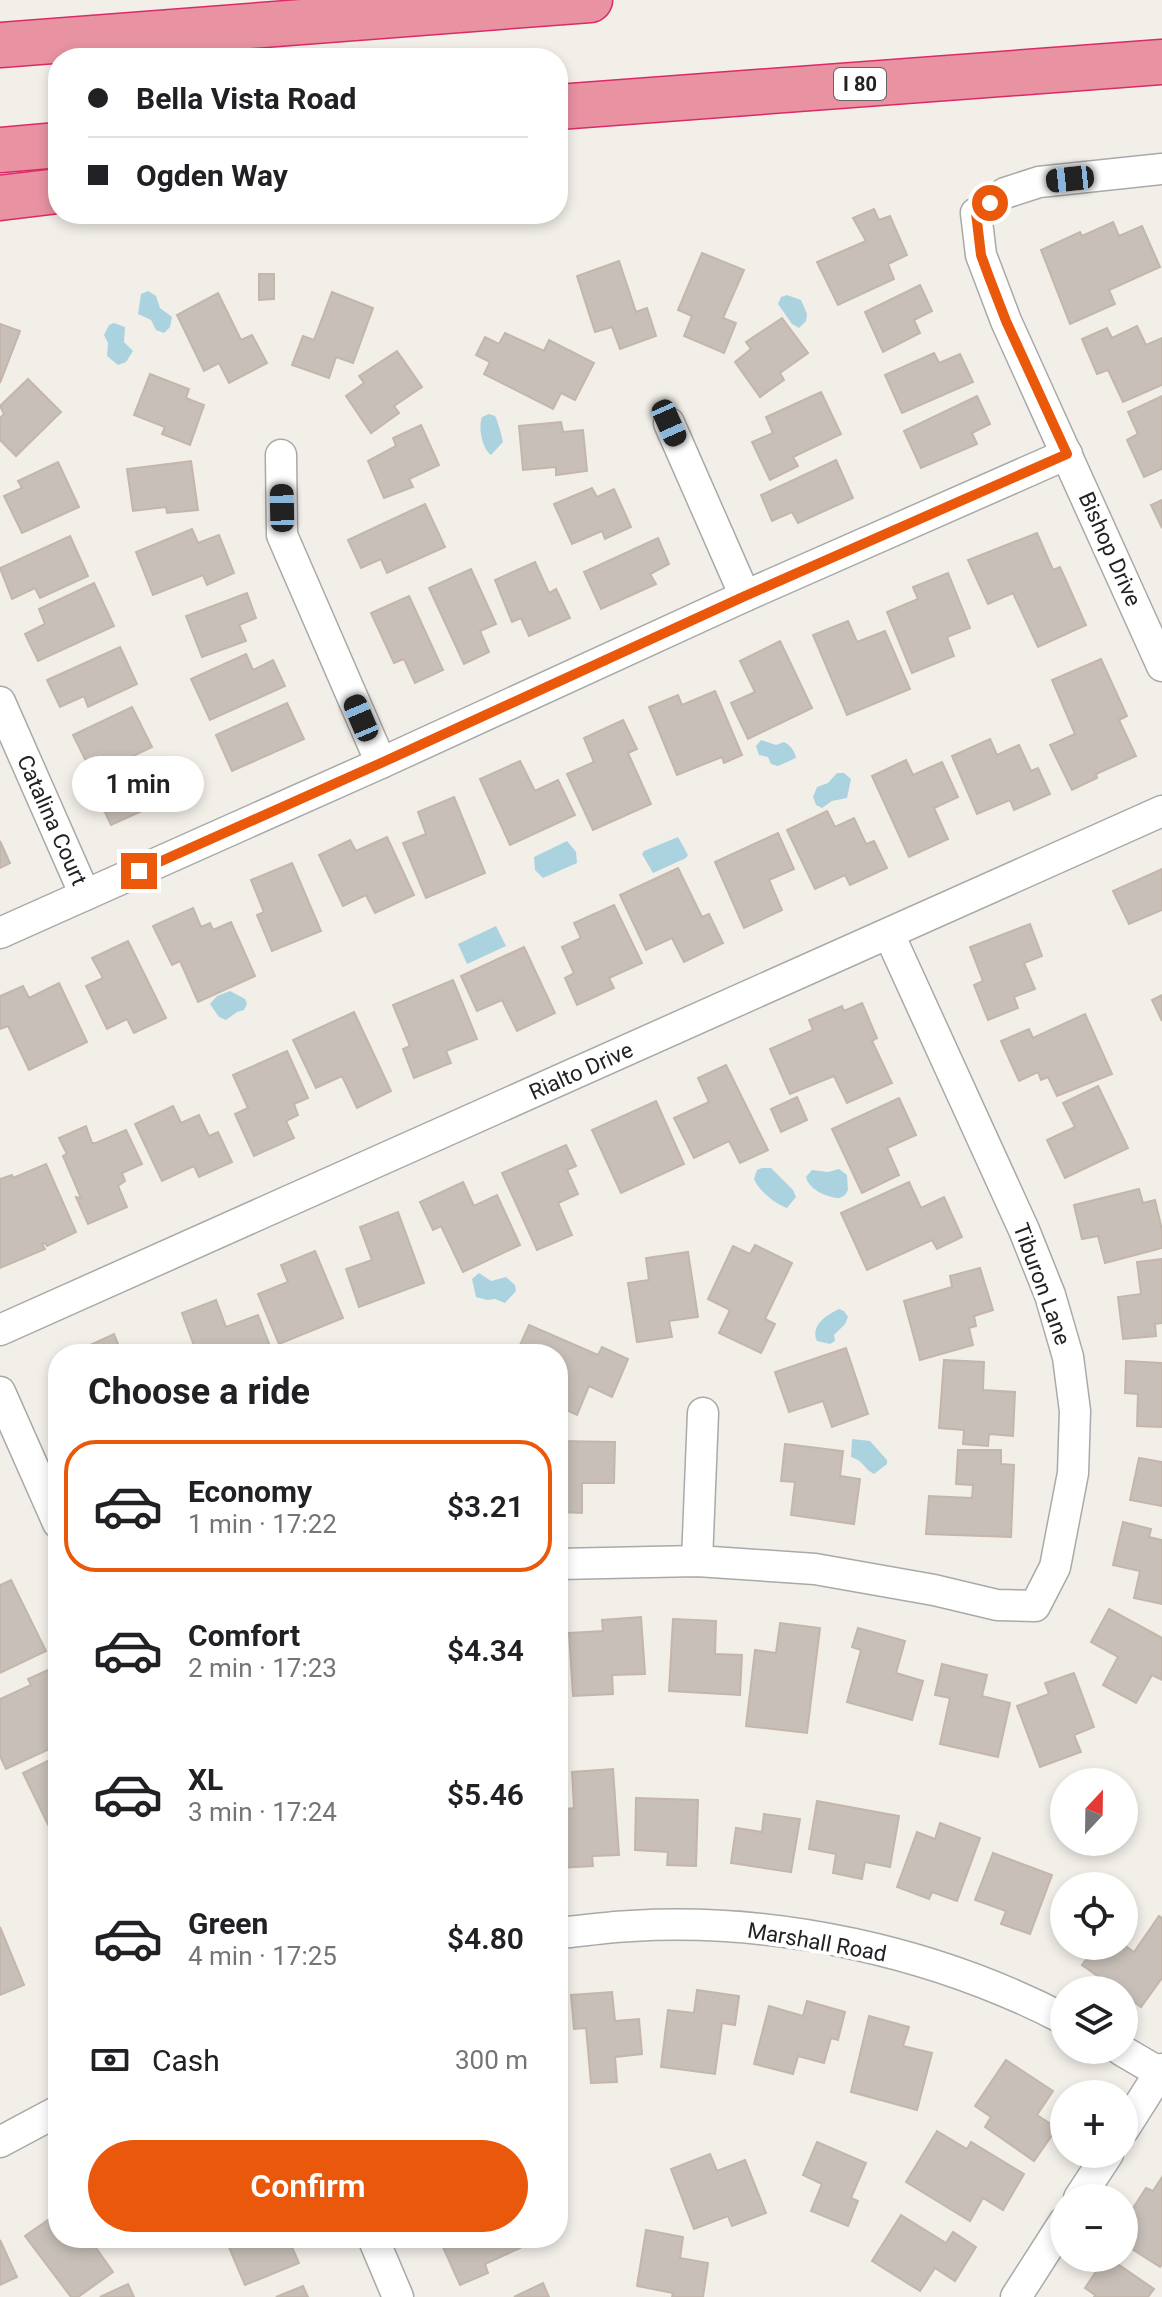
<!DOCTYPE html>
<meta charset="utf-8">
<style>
body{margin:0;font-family:Roboto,sans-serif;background:#f6f6f6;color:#202124;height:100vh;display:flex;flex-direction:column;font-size:30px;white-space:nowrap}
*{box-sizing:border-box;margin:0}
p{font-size:26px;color:#757577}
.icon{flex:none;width:44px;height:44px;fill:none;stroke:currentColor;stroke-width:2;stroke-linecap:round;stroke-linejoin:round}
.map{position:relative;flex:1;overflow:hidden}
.sheet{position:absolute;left:48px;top:1344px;width:520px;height:904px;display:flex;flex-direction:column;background:#fff;border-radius:32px;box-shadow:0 4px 12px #0003}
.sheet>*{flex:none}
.guide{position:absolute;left:48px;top:48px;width:520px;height:176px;border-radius:32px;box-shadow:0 4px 12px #0003;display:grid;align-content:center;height:176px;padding:0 40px;background:#fff}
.needle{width:52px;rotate:22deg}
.tools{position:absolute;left:1050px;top:1768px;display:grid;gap:16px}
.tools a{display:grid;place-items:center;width:88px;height:88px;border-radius:50%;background:#fff;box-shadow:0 4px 12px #0003;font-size:40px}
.end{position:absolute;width:36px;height:36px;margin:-18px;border:10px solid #ea580c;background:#fff;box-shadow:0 0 0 4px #fff}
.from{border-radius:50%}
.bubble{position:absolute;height:56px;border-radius:28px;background:#fff;box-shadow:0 4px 12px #0003;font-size:26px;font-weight:600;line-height:56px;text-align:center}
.car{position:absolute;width:24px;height:48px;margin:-24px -12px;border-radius:10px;box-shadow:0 0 6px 2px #0007;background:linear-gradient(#222 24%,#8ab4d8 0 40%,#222 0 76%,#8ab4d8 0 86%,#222 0)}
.guide b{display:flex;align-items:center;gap:28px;height:76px;font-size:30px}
.guide b+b{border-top:2px solid #e0e0e0}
.guide i{width:20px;height:20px;background:#202124}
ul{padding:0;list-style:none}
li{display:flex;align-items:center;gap:24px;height:132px;margin:0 16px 12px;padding:0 24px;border:4px solid transparent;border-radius:32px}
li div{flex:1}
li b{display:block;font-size:30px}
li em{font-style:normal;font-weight:600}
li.selected{border-color:#ea580c}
li>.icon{width:72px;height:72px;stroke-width:1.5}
h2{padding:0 40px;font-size:36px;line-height:96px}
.pay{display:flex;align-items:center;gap:20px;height:88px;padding:0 40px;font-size:30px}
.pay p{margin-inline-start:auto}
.primary-button{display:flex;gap:16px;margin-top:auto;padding:16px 40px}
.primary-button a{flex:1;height:92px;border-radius:48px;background:#ea580c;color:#fff;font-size:32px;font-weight:600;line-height:92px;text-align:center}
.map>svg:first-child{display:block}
.water{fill:#aad3df}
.building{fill:#c7bfb8;stroke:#c4b6ab;stroke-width:2}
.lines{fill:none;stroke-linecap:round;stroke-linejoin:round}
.minor-casing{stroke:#a9a9a9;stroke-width:33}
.highway-casing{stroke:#dc2a67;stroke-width:47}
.minor{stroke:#fff;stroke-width:30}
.highway{stroke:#e892a2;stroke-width:44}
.route{stroke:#ea580c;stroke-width:10}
.labels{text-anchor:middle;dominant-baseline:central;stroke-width:8;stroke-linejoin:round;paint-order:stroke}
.shield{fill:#fff;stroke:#646464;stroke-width:2}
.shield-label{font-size:20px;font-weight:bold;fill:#222}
.street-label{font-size:22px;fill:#222;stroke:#fff}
</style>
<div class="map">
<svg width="1162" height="2297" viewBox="0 0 1162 2297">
<rect width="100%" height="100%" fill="#f2efe9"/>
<g class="water">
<path d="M148 291 156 296 160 308 172 317 170 327 164 333 156 330 151 320 138 314 141 294Z"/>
<path d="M787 295 801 300 807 314 806 321 799 328 792 324 778 304 781 297Z"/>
<path d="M114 323 125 327 124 342 133 351 126 362 118 365 107 356 108 343 104 335 109 325Z"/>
<path d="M489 414 495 416C497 419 502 437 503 442L491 455C482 449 478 427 482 417Z"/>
<path d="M761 740 776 745 784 742C790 745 795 751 796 758L778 766 771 764 768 757 759 755 756 746Z"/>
<path d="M837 773H844L851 779 847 798 832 801 822 808 816 805 813 797 817 787 828 783Z"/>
<path d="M678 837 688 855 686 858 653 873 642 854 644 851Z"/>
<path d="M567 841 576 852 577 863 543 878 535 870 534 857Z"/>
<path d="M496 926 506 946 467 964 458 944Z"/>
<path d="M230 991 245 999 247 1004 244 1010 237 1012 226 1020 219 1017 210 1004 217 996Z"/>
<path d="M762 1168H771L793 1190 796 1197 787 1208C775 1204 759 1191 754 1179L757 1170Z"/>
<path d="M839 1169 847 1175 848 1190 845 1195 840 1198C828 1198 809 1190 806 1177L812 1170 828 1172Z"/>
<path d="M479 1273 491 1281 506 1277 515 1285 516 1291 505 1303 495 1299 487 1300 476 1297 472 1279Z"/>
<path d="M839 1309 844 1311 848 1317 845 1324 834 1335 835 1341 830 1344 817 1341C810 1326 826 1315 839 1309Z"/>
<path d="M852 1439 870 1441 887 1460V1464L874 1474C863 1468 864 1461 851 1457Z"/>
</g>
<g class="building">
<path d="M874 209 879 220 890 216 907 255 888 264 894 279 838 305 817 262 866 241 853 218Z"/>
<path d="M1113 222 1119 236 1142 226 1160 267 1109 290 1115 304 1070 324 1041 250 1080 232 1082 236Z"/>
<path d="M702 253 744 270 723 318 736 323 724 353 684 336 692 316 678 310Z"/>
<path d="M619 261 636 312 647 308 656 336 620 349 612 327 595 332 577 276Z"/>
<path d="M259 274H274V299L259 300Z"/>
<path d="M920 285 932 311 914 320 920 333 883 352 865 312Z"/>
<path d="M332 292 373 308 353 363 336 357 329 378 292 365 303 336 314 340Z"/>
<path d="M218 293 241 340 252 335 267 363 229 383 219 363 204 371 177 315Z"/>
<path d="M782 318 808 353 780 373 784 380 760 397 735 362 751 349 746 342Z"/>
<path d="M0 324 20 331 0 383Z"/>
<path d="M1137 326 1146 345 1162 338V385L1123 402 1108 370 1097 374 1082 339 1107 328 1112 338Z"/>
<path d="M505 333 544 351 549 340 594 363 575 400 561 393 553 409 484 374 490 362 476 355 485 337 499 344Z"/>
<path d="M397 351 422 387 394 406 399 413 371 433 346 396 364 383 359 376Z"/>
<path d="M934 353 939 363 960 354 973 382 902 413 885 375Z"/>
<path d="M150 374 189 389 186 398 204 405 190 445 162 434 165 427 134 415Z"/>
<path d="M28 379 61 412 16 456 0 440V418L4 414 0 406Z"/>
<path d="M821 392 841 434 793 457 798 466 770 480 752 442 773 433 766 417Z"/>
<path d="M977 396 990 424 972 433 977 444 921 468 904 431Z"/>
<path d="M1162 396V469L1144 477 1127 440 1138 434 1128 412Z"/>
<path d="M561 422 563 432 583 430 587 471 556 475V467L523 470 519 426Z"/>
<path d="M421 425 439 465 409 479 413 487 384 498 368 461 396 446 393 438Z"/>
<path d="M836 460 853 498 798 523 792 512 772 521 761 495Z"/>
<path d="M191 461 198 510 167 513 166 507 133 511 127 469Z"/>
<path d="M58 462 79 507 22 533 4 496 22 488 18 481Z"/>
<path d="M592 488 597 497 614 489 631 527 605 539 602 531 572 544 554 504Z"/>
<path d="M1162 500V528L1151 505Z"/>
<path d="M425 504 445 547 387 573 381 559 361 568 348 540Z"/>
<path d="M192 529 198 543 219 535 234 573 207 585 203 575 153 595 136 552Z"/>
<path d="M1037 533 1053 570 1060 567 1086 625 1038 647 1013 593 988 604 968 560Z"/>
<path d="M70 536 88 576 40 598 35 588 12 599 0 568Z"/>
<path d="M658 538 669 564 650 574 656 584 601 609 584 572Z"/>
<path d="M535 562 549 593 556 589 570 618 529 636 521 618 512 622 495 580Z"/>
<path d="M471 569 496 624 480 631 489 652 464 664 429 588Z"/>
<path d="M948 573 970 628 947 637 954 656 912 673 887 612 918 599 913 587Z"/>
<path d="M94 583 114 626 38 661 25 634 45 624 39 609Z"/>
<path d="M247 593 256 618 239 625 246 641 202 657 186 616Z"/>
<path d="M409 596 443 670 415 683 404 659 394 663 371 613Z"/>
<path d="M848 621 857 642 885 631 910 689 847 715 813 635Z"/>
<path d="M780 641 812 708 748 739 731 703 755 692 740 661Z"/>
<path d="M120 647 137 684 88 707 84 696 60 707 47 680Z"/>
<path d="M246 654 253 670 273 660 285 686 210 720 191 679Z"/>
<path d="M1101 659 1127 716 1119 720 1136 756 1096 774 1097 778 1072 790 1050 745 1075 734 1052 680Z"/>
<path d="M715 691 742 755 724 763 722 757 677 775 649 707 678 695 682 705Z"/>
<path d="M287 703 304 739 232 771 216 735Z"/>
<path d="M132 707 152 747 93 775 73 735Z"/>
<path d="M623 720 637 749 628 753 651 804 593 830 567 774 594 762 584 738Z"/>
<path d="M990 739 997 755 1019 745 1031 771 1038 768 1050 794 1014 810 1010 800 977 814 952 756Z"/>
<path d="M166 757 182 793 111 825 94 789Z"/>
<path d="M906 760 913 775 942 762 958 797 934 808 948 839 909 857 872 776Z"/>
<path d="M520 761 535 791 558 780 575 815 510 845 480 779Z"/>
<path d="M454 797 485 873 426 898 403 843 426 834 418 812Z"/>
<path d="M827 811 835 827 854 818 866 844 874 841 887 868 850 885 845 875 815 889 787 830Z"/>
<path d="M778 833 794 869 769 880 782 910 744 928 715 862Z"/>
<path d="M387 837 414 895 375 913 366 895 343 906 319 855 350 840 356 851Z"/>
<path d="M0 841 10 863 0 868Z"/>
<path d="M292 863 321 931 272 951 257 915 264 912 251 880Z"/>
<path d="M678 868 702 917 709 914 723 943 684 962 672 938 646 950 620 895Z"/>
<path d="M1162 869V910L1129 924 1113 891Z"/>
<path d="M614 905 642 963 609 978 614 988 577 1005 565 978 574 973 562 947 581 938 574 923Z"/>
<path d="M193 908 201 927 210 923 213 930 231 922 255 976 198 1002 180 961 172 965 153 926Z"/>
<path d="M1030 924 1042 956 1024 963 1035 989 1014 997 1018 1008 988 1020 974 985 983 981 970 947Z"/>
<path d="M128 941 166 1018 134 1033 127 1019 107 1029 86 986 103 978 92 958Z"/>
<path d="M524 947 555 1013 517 1031 502 1000 477 1011 461 976Z"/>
<path d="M453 980 477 1039 446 1051 451 1063 414 1078 403 1049 410 1046 393 1005Z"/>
<path d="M59 983 87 1042 29 1070 8 1026 0 1029V996L23 986 29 998Z"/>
<path d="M1162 995V1021L1152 1000Z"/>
<path d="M862 1003 877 1038 872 1041 892 1083 847 1103 834 1076 790 1094 770 1049 813 1030 809 1020 842 1006 844 1011Z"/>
<path d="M354 1012 391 1091 357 1108 342 1076 316 1088 293 1040Z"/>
<path d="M1085 1014 1112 1074 1057 1096 1048 1077 1041 1080 1038 1072 1019 1081 1001 1041 1029 1029 1033 1038Z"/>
<path d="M287 1051 308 1098 294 1104 298 1115 286 1121 294 1138 254 1156 235 1114 248 1108 233 1075Z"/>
<path d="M726 1065 768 1150 740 1163 729 1141 694 1158 674 1118 709 1102 698 1078Z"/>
<path d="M1098 1086 1128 1148 1065 1178 1047 1140 1075 1127 1063 1103Z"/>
<path d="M797 1097 807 1120 781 1132 771 1109Z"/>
<path d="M899 1098 916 1135 887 1148 899 1175 862 1193 832 1129Z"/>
<path d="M656 1101 684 1164 621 1193 592 1130Z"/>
<path d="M173 1106 181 1123 199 1115 209 1136 218 1132 232 1162 199 1177 194 1166 162 1181 135 1124Z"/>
<path d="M86 1126 92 1143H96L126 1130 142 1164 122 1173 125 1181 118 1186 127 1207 88 1224 76 1197 81 1198 63 1156 67 1154 59 1138Z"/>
<path d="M566 1145 576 1166 567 1170 578 1194 558 1203 572 1235 537 1250 502 1173Z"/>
<path d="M46 1164 76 1232 47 1246 45 1243 42 1244 45 1249 0 1268V1179L12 1175 13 1178Z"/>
<path d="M463 1182 474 1206 497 1195 520 1245 463 1272 441 1226 433 1230 420 1202Z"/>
<path d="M909 1182 921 1208 944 1197 962 1237 937 1249 932 1240 867 1270 841 1213Z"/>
<path d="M1139 1189 1143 1203 1155 1200 1162 1230V1248L1105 1263 1098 1236 1082 1239 1074 1205Z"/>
<path d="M398 1212 424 1283 359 1307 346 1269 372 1260 360 1227Z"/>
<path d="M755 1245 792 1263 765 1319 775 1324 761 1353 719 1333 730 1310 708 1299 733 1246 750 1254Z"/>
<path d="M315 1251 343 1318 279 1344 258 1294 288 1282 281 1265Z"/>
<path d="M688 1252 698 1317 669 1321 672 1337 637 1342 628 1283 649 1280 646 1258Z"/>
<path d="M1162 1259V1323L1155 1324 1156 1336 1123 1339 1118 1297 1141 1294 1137 1262Z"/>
<path d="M980 1268 993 1310 974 1316 976 1326 969 1328 973 1345 920 1360 904 1301 952 1287 950 1276Z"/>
<path d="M216 1300 226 1327 258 1315 273 1354H197L182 1313Z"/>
<path d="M529 1325 598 1355 602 1347 628 1359 612 1397 589 1386 577 1415 558 1406V1354H516Z"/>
<path d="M114 1334 122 1354H78L77 1351Z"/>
<path d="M846 1348 868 1414 832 1427 823 1401 789 1412 775 1372Z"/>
<path d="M944 1360 984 1362 983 1390 1015 1392 1013 1436 989 1434 988 1446 963 1444 964 1430 939 1428Z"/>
<path d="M1126 1361 1162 1363V1427L1137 1426 1138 1394 1125 1393Z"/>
<path d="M558 1441 615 1442 614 1483H582V1513L558 1512Z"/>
<path d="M785 1444 843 1451 840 1476 860 1479 854 1524 791 1515 795 1482 781 1481Z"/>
<path d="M958 1450H1001V1464L1014 1465 1011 1537 926 1534 929 1496 972 1498 973 1485 956 1484Z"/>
<path d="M1139 1458 1162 1462V1506L1130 1500Z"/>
<path d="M1123 1522 1151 1529 1149 1537 1162 1540V1604L1134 1598 1140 1571 1113 1565Z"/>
<path d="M11 1580 46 1651 0 1673V1585Z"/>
<path d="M1109 1609 1162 1638V1680L1152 1675 1136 1703 1103 1685 1118 1657 1091 1642Z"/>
<path d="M641 1617 645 1674 612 1675 613 1694 573 1696 569 1633 603 1631 602 1620Z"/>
<path d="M673 1619 716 1621 715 1654 742 1655 740 1695 669 1691Z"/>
<path d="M780 1623 820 1628 807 1733 746 1726 755 1650 776 1653Z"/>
<path d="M858 1628 905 1641 896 1673 923 1681 912 1720 847 1702 861 1650 852 1647Z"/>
<path d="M942 1664 987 1675 982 1696 1010 1703 998 1757 940 1744 950 1698 935 1695Z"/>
<path d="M57 1666 58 1713 51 1716 58 1733V1745L6 1769 0 1756V1699L31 1685 28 1679Z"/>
<path d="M1074 1673 1094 1727 1074 1735 1081 1752 1040 1767 1017 1706 1049 1694 1045 1683Z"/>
<path d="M58 1756V1835L54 1837 23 1773Z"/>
<path d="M613 1769 619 1855 592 1856 593 1866 559 1868 558 1810 574 1808 572 1772Z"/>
<path d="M636 1798 698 1800 696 1866 667 1865 668 1852 635 1850Z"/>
<path d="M817 1801 899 1816 890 1867 865 1862 862 1879 833 1873 836 1854 809 1849Z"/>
<path d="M764 1814 800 1819 791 1872 731 1863 736 1828 762 1832Z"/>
<path d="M940 1823 980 1838 957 1901 932 1892 929 1899 897 1887 917 1832 935 1839Z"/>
<path d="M993 1853 1052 1875 1030 1934 1001 1924 1006 1911 975 1900Z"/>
<path d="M1159 1916 1162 1918V1978L1141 2007 1124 1995V1990H1117L1082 1965 1090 1954 1078 1946 1124 1945 1134 1952Z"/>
<path d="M0 1927 24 1985 0 1995Z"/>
<path d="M697 1990 739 1996 735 2025 722 2023 715 2074 661 2067 668 2010 694 2013Z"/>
<path d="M612 1992 615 2021 639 2019 642 2054 615 2057 617 2082 591 2083 586 2028 574 2029 571 1995Z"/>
<path d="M807 2001 845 2012 838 2040 831 2038 824 2063 798 2056 793 2074 754 2064 769 2006 803 2016Z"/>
<path d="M869 2016 909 2027 903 2046 932 2053 917 2110 851 2092Z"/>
<path d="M1006 2060 1053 2091 1037 2115 1057 2128 1034 2161 985 2127 991 2117 975 2106Z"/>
<path d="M937 2131 967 2149 971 2142 1024 2174 1003 2210 983 2198 970 2221 906 2182Z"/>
<path d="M817 2142 866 2163 851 2198 858 2201 848 2226 811 2211 822 2184 803 2175Z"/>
<path d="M710 2154 717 2171 745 2160 766 2213 732 2226 728 2216 694 2229 671 2169Z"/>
<path d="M1162 2177V2264L1160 2267 1124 2244V2222L1146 2188 1153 2191Z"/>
<path d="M58 2213V2238H89L113 2272 78 2297H71L25 2236Z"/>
<path d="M901 2215 946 2243 953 2232 976 2247 955 2281 935 2268 920 2291 872 2261Z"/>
<path d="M646 2230 683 2237 680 2258 708 2263 703 2297H672L673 2293 637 2286Z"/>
<path d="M225 2238H288L299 2263 245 2285Z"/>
<path d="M457 2238H515L520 2248 485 2264 488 2273 460 2285 442 2245Z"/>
<path d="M0 2240 17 2277 0 2285Z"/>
<path d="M1105 2258H1109L1154 2289 1148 2297H1094L1095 2295 1085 2288Z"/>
<path d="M543 2283 549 2297H514Z"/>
<path d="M128 2284 134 2297H100Z"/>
<path d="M303 2286 308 2297H276Z"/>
</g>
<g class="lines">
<g class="minor-casing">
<g id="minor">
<path d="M1162 169 1039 182 1005 193 976 213 981 255 1006 321 1162 666"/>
<path d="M669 423 745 596"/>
<path d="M281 455 282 535 381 763"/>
<path d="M0 702 85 895"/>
<path d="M0 933 381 763 745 596 1067 454"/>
<path d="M0 1330 1162 811"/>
<path d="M0 1392 58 1523"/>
<path d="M697 1561 703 1413"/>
<path d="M558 1564 697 1561 815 1569 934 1590 997 1605 1035 1606 1055 1567 1073 1473 1075 1411 1068 1357 1050 1295 1024 1230 889 934"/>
<path d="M558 1933C582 1931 607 1927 631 1926 777 1917 935 1952 1064 2019"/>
<path d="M1121 2050 1162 2074"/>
<path d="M1124 2129 1162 2069"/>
<path d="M0 2142 58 2111"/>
<path d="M1079 2198 1108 2154"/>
<path d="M373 2238 398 2297"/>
<path d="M1016 2297 1064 2222"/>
</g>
</g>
<g class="highway-casing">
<g id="highway">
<path d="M0 45 590 0"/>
<path d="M558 107 1162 62"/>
<path d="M0 150 58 145"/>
<path d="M0 198 58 191"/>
</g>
</g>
<use href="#minor" class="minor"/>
<use href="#highway" class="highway"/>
</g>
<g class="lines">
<path class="route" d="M139 871 381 763 745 596 1067 454 1006 321 989 277 981 255 976 213 990 203"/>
</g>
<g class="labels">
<rect class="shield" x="834" y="68" width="52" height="32" rx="6"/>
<g class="shield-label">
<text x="860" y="84">I 80</text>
</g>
<g class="street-label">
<text transform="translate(1110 549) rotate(66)">Bishop Drive</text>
<text transform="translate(52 820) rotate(66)">Catalina Court</text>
<text transform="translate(581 1071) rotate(-24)">Rialto Drive</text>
<text transform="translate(1042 1284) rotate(70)">Tiburon Lane</text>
<text transform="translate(817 1942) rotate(10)">Marshall Road</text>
</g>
</g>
</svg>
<div class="tools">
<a><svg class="needle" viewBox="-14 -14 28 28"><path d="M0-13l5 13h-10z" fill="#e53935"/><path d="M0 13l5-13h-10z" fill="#757577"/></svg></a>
<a><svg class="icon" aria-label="locate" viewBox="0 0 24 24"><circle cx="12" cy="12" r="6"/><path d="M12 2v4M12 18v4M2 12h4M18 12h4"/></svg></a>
<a><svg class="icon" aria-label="layers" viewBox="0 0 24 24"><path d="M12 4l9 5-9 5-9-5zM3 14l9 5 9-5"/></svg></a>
<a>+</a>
<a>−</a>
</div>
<i class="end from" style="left:990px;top:203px"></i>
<i class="end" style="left:139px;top:871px"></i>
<div class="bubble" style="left:72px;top:756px;width:132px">1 min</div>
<i class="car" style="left:1070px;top:179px;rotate:264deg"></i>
<i class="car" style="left:669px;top:423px;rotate:156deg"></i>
<i class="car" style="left:282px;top:508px;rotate:359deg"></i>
<i class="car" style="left:361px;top:718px;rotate:337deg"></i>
<div class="guide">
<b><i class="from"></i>Bella Vista Road</b>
<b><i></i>Ogden Way</b>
</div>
<section class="sheet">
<h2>Choose a ride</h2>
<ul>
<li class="selected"><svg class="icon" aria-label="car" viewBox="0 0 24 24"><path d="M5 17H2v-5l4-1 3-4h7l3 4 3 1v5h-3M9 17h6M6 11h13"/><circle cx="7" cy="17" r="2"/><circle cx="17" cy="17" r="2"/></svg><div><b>Economy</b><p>1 min · 17:22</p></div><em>$3.21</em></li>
<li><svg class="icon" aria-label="car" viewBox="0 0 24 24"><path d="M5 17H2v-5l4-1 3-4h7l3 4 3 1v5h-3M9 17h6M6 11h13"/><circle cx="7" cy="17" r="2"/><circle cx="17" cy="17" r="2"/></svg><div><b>Comfort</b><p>2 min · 17:23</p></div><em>$4.34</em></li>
<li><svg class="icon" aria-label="car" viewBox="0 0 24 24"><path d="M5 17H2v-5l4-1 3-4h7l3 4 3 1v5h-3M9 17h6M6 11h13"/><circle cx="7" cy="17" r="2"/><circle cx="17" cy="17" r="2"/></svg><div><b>XL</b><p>3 min · 17:24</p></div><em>$5.46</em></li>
<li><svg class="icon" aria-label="car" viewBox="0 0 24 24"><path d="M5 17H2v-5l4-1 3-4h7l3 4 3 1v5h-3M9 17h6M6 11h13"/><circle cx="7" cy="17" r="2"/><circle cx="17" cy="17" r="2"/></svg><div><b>Green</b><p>4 min · 17:25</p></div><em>$4.80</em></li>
</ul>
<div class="pay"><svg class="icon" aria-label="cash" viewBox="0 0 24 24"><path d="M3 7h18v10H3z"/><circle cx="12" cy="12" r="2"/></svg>Cash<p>300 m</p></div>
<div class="primary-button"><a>Confirm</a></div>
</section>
</div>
